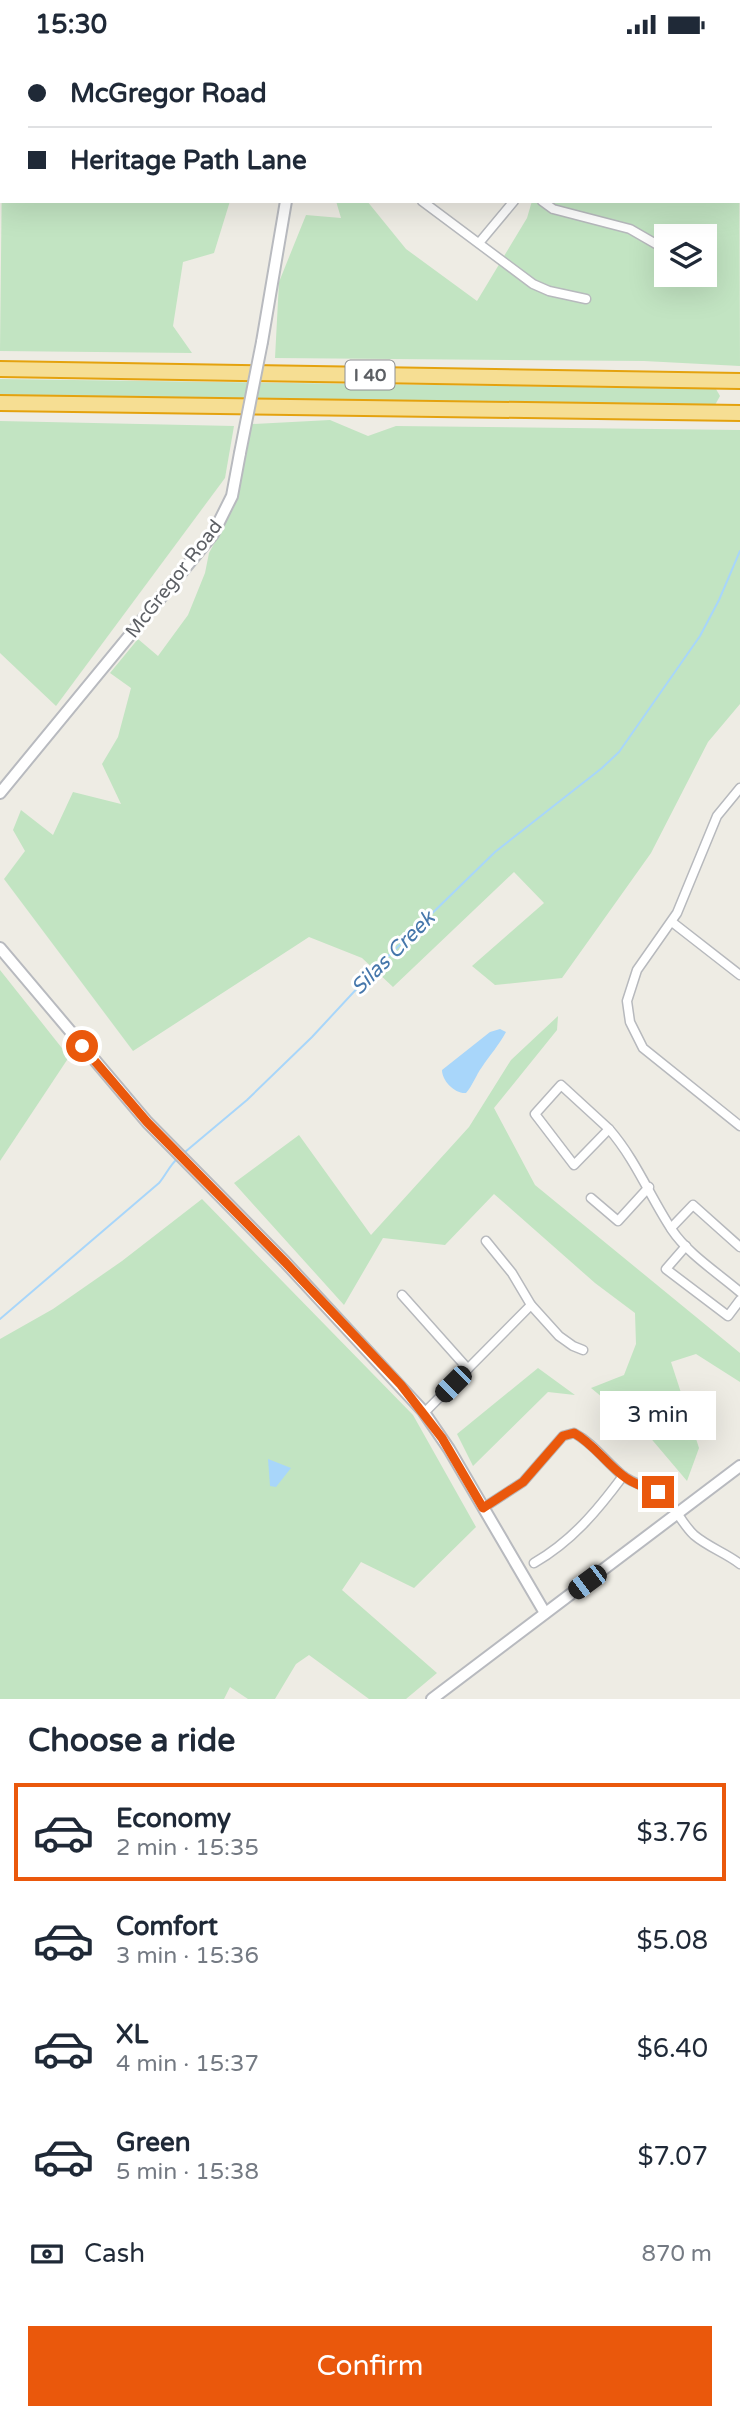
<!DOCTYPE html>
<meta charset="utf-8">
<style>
body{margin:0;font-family:"Varela Round",sans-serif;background:#f6f6f7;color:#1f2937;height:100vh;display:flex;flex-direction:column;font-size:26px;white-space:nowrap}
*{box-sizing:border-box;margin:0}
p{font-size:23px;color:#747a83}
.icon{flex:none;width:38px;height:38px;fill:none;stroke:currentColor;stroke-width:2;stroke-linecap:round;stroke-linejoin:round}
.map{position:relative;height:1650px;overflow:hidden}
.drawer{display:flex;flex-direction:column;background:#fff;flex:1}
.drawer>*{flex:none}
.hud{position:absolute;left:0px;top:0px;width:740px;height:154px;box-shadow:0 7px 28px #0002;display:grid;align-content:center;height:154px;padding:0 28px;background:#fff}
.fabs{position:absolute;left:654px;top:175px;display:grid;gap:14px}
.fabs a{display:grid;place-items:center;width:63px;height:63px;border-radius:0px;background:#fff;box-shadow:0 7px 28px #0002;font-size:35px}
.end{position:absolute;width:32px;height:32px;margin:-16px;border:9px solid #ea580c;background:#fff;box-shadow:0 0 0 4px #fff}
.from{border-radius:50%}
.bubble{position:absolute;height:49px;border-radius:0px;background:#fff;box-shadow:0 7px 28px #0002;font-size:23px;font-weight:600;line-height:49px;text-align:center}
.car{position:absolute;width:21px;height:42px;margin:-21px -10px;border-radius:9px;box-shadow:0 0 5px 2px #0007;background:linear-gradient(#222 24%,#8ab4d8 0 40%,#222 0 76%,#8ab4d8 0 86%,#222 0)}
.hud b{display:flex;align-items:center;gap:24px;height:66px;font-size:26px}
.hud b+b{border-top:2px solid #e0e1e3}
.hud i{width:18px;height:18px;background:#1f2937}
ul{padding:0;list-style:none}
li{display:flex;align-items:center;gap:21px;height:98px;margin:0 14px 10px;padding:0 14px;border:4px solid transparent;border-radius:0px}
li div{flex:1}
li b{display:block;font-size:26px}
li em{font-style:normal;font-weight:600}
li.active{border-color:#ea580c}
li>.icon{width:63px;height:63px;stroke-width:1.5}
h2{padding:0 28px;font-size:32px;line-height:84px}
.pay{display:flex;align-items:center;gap:18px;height:77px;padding:0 28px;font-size:26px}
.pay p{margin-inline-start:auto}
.button{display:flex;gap:14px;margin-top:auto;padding:14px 28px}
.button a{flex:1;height:80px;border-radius:0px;background:#ea580c;color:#fff;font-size:28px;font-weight:600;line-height:80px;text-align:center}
.status{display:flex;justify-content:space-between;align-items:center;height:49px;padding:0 35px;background:#fff;direction:ltr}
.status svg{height:19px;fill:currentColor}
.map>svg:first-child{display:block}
.green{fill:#c2e4c2;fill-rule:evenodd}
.water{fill:#a8d6fa}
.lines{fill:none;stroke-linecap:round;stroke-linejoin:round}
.stream{stroke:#a8d6fa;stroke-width:2}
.street-casing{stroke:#b7b9bd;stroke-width:11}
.secondary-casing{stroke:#b8babf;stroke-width:14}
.highway-casing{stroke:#e4a20e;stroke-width:18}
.street{stroke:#fff;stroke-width:8}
.secondary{stroke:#fff;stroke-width:10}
.highway{stroke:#f6de93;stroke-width:14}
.secondary-bridge-casing{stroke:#b8babf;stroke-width:14;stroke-linecap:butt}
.secondary-bridge{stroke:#fff;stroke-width:10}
.route{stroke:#ea580c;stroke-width:9}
.labels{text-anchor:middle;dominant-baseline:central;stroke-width:6;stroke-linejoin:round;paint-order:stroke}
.shield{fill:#fff;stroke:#8d8f92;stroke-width:2}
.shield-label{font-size:18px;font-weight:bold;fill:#5c5f64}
.street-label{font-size:19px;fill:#5c5f64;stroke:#fff}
.water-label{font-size:21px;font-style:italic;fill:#4677ab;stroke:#fff}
</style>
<div class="status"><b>15:30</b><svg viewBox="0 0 49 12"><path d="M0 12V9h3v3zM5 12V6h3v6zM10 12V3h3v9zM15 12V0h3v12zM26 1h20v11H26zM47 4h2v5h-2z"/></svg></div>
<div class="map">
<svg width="740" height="1650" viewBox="0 0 740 1650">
<rect width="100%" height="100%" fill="#eeece4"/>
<g class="green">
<path d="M739 37 740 317 644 312 275 309 279 233 306 166 341 169 336 152H367L406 200 477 252 527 169 532 152H738ZM667 187H705V226H667Z"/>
<path d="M2 118V152H230L214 204 183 213 173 277 192 304 0 302Z"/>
<path d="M0 330 716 340 720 347 715 356 0 346Z"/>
<path d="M330 371 368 387 396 377 740 381V655L708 693 651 804 562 929 495 936 472 917 544 854 514 823 393 938 362 909 309 888 133 1002 4 830 25 802 13 781 21 761 53 786 73 743 121 755 102 715 118 688 131 639 110 624 138 590 158 607 188 566 205 524 209 504 234 458 252 375Z"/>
<path d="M0 372 234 377 225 429 56 657 0 604Z"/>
<path d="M0 921 69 1008 0 1112Z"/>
<path d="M558 967 557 981 494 1059 535 1136 740 1304V1333L696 1305 671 1313 699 1399 687 1432 648 1386 591 1339 624 1326 636 1295 635 1264 595 1234 494 1145 445 1196 383 1189 344 1256 234 1134 299 1086 371 1186 469 1078 511 1011Z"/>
<path d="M202 1150 413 1366 476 1478 414 1539 361 1513 342 1541 437 1624 406 1650H369L309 1606 296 1615 275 1650H248L230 1638 224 1650H0V1290L53 1260 122 1212Z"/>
<path d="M538 1319 575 1346 548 1343 473 1417 457 1385Z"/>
</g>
<g class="water">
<path d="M500 980 506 983C499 996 490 1006 482 1018 476 1026 473 1036 466 1044 455 1045 442 1032 442 1021L490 983Z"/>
<path d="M268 1410 291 1419 276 1438 270 1437Z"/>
</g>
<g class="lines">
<g class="stream">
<path d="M0 93H2"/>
<path d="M185 1103 247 1051 312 988 376 919 495 803 602 719 619 703 700 587 719 551 740 502"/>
<path d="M0 1270 159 1134C166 1126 169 1117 178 1109"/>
</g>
<g class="street-casing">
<g id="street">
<path d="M201 0 204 2"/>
<path d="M594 0 595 2"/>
<path d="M0 33 2 32"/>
<path d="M422 152 533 235 549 242 586 250"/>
<path d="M542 152 553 160 630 180 656 195"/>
<path d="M479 194 514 152"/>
<path d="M740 739 717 767 677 864 637 921 627 952 630 973 643 999 740 1077"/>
<path d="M672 873 740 926"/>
<path d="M561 1036 609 1080 574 1116 535 1065Z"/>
<path d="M609 1080C636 1111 650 1148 672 1181 688 1205 718 1224 740 1243"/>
<path d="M591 1149 618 1172 649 1138"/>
<path d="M671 1179 693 1156 740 1198"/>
<path d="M486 1192 512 1224 531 1256 559 1287 573 1297 583 1301"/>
<path d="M686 1197 666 1220 728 1267 740 1251"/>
<path d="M402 1246 468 1320"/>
<path d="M424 1364 531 1256"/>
<path d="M483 1459 523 1433 563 1387 574 1384C593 1394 605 1412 622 1426 634 1436 649 1437 661 1445 675 1456 681 1474 694 1486 708 1498 726 1504 740 1515"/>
<path d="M534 1514C572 1492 597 1462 623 1427"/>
</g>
</g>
<g class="secondary-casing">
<g id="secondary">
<path d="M337 2 338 0"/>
<path d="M262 293 286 152"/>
<path d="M0 744 213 485 232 447 240 404"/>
<path d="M0 899 147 1073 285 1213 423 1362 449 1400 545 1564"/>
<path d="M432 1650 740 1417"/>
</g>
</g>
<g class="highway-casing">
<g id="highway">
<path d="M0 320 740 332"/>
<path d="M0 354 740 364"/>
</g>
</g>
<use href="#street" class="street"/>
<use href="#secondary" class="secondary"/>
<use href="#highway" class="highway"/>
<g class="secondary-bridge-casing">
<path id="secondary-bridge" d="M240 404 262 293"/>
</g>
<use href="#secondary-bridge" class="secondary-bridge"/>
</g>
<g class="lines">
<path class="route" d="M82 997 147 1073 285 1213 401 1336 442 1389 483 1459 523 1433 563 1387 574 1384C594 1395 607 1416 626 1429 636 1436 646 1439 658 1443"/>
</g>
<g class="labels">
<rect class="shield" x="345.5" y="311.5" width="49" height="29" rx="5"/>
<g class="shield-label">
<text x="370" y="326">I 40</text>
</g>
<g class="street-label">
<text transform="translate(174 530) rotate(-52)">McGregor Road</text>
</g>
<g class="water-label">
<text transform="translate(393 904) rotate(-45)">Silas Creek</text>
</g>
</g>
</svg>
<div class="fabs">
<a><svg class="icon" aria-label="layers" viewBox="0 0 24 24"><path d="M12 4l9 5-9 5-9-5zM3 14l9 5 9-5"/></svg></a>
</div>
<i class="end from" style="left:82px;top:997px"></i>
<i class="end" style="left:658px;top:1443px"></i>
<div class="bubble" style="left:600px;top:1342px;width:116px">3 min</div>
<i class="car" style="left:453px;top:1335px;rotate:225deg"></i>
<i class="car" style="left:587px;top:1533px;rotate:233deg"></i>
<div class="hud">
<b><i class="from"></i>McGregor Road</b>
<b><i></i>Heritage Path Lane</b>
</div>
</div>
<section class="drawer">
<h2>Choose a ride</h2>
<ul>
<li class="active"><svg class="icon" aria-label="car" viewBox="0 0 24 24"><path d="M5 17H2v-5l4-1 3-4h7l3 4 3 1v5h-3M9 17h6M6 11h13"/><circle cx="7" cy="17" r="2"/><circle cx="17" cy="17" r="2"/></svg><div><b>Economy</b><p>2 min · 15:35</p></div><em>$3.76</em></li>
<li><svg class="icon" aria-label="car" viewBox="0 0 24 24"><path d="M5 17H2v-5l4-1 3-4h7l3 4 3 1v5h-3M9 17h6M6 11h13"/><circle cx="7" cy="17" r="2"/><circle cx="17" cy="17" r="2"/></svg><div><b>Comfort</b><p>3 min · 15:36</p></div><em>$5.08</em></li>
<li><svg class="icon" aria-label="car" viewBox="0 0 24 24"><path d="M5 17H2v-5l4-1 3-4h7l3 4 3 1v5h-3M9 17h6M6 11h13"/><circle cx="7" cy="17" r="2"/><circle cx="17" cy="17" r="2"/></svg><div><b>XL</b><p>4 min · 15:37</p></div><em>$6.40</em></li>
<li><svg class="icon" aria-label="car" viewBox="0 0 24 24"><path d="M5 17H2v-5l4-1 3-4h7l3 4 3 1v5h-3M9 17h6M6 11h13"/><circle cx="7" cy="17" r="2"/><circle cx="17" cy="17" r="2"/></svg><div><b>Green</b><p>5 min · 15:38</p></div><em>$7.07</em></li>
</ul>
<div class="pay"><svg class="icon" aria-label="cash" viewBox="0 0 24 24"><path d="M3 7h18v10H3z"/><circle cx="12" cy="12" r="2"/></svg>Cash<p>870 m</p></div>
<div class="button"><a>Confirm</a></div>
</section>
